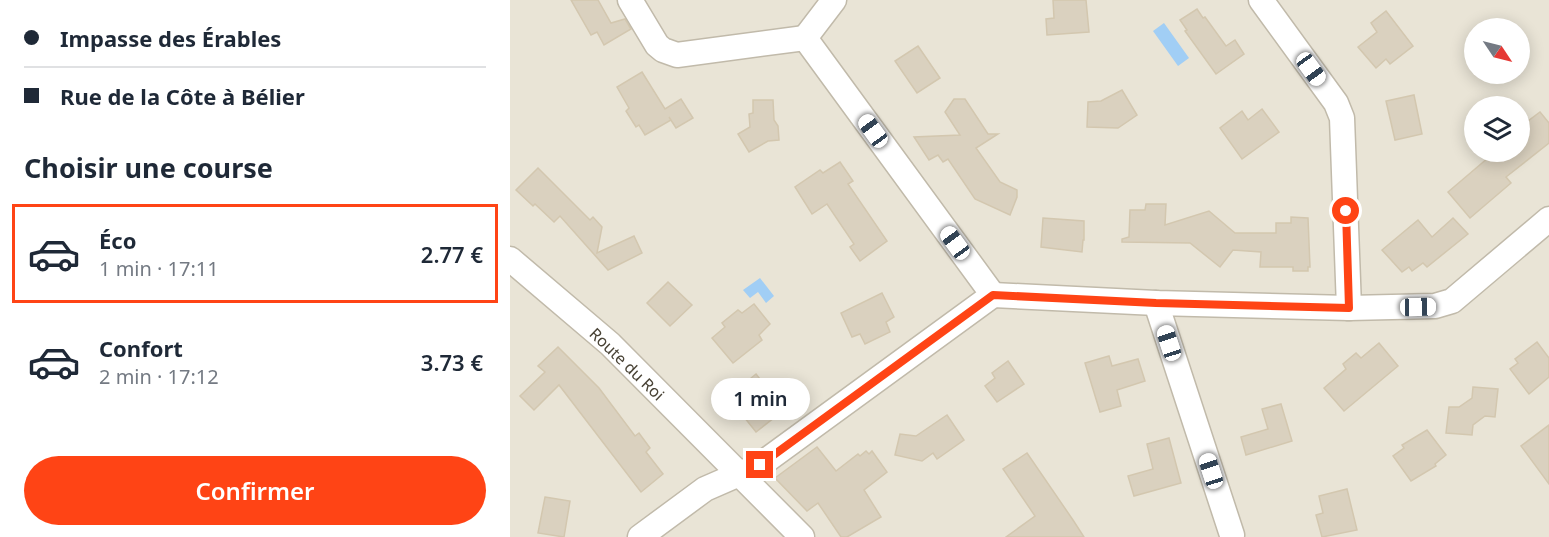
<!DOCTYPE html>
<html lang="fr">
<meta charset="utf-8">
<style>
body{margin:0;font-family:"Noto Sans",sans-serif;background:#f6f6f7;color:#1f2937;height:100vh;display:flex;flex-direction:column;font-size:22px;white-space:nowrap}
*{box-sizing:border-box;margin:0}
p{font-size:20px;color:#747a83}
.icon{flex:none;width:33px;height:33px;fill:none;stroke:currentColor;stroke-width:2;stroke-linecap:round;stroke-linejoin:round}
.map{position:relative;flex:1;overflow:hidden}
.side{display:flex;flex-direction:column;background:#fff;width:510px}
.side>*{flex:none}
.banner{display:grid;align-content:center;height:132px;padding:0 24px;background:#fff}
.needle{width:39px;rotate:125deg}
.buttons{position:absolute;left:954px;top:18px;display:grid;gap:12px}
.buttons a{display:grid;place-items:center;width:66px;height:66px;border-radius:50%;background:#fff;box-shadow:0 3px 15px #0003;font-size:30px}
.end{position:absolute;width:27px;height:27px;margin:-14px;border:8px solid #ff4415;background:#fff;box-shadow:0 0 0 3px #fff}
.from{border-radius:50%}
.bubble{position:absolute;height:42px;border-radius:21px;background:#fff;box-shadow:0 3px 15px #0003;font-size:20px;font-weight:600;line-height:42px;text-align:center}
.car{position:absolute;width:18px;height:36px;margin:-18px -9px;border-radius:8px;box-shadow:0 0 4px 2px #0007;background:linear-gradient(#fff 24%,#345 0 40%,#fff 0 76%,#345 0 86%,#fff 0)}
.banner b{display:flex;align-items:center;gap:21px;height:57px;font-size:22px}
.banner b+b{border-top:2px solid #e0e1e3}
.banner i{width:15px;height:15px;background:#1f2937}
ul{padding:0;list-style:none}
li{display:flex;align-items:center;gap:18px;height:99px;margin:0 12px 9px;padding:0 12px;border:3px solid transparent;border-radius:0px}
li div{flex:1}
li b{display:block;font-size:22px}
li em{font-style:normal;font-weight:600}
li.current{border-color:#ff4415}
li>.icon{width:54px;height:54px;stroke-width:1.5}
h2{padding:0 24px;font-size:27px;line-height:72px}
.action{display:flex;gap:12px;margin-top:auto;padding:12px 24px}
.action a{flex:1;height:69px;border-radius:36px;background:#ff4415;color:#fff;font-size:24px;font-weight:600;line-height:69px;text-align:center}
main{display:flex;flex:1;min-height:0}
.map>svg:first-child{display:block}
.residential{fill:#e9e4d6;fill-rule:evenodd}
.water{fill:#a1cef5}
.building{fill:#dad1bf;stroke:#d3c7af;stroke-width:1.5}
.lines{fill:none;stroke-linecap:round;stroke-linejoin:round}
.minor-casing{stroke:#c1baaa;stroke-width:27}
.minor{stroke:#fff;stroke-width:24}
.route{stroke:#ff4415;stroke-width:8}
.labels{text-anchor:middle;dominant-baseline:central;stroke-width:5;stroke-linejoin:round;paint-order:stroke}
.street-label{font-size:16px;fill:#494336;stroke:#fff}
</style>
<main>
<section class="side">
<div class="banner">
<b><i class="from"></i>Impasse des Érables</b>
<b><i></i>Rue de la Côte à Bélier</b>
</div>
<h2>Choisir une course</h2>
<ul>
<li class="current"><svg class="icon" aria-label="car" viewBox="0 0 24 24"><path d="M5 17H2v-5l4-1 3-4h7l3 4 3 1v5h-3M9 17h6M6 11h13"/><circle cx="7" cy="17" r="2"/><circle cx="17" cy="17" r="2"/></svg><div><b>Éco</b><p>1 min · 17:11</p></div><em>2.77 €</em></li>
<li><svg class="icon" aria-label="car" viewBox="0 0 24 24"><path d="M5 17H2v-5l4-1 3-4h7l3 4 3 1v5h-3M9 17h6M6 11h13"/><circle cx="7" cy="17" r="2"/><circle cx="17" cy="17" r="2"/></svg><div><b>Confort</b><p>2 min · 17:12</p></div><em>3.73 €</em></li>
</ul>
<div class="action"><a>Confirmer</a></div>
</section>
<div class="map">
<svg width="1039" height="537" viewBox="0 0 1039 537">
<rect width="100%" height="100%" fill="#f5f2e8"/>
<path class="residential" d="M0 0H1039V537H0ZM964 28H1010V74H964ZM964 106H1010V152H964Z"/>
<g class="water">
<path d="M654 23 679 58 668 66 643 31Z"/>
<path d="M250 278 264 296 256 303 248 292 240 298 233 290Z"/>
</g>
<g class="building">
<path d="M61 0H88L101 23 115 19 121 29 94 45 87 32 81 35Z"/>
<path d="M543 0H576L579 32 537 35 536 19 544 18Z"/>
<path d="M687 9 693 18 695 17 716 46 725 40 734 54 706 74 675 31 677 30 670 20Z"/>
<path d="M876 11 903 46 880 64 876 59 866 68 848 47 867 32 861 23Z"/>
<path d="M408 46 430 78 407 93 385 61Z"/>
<path d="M132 72 155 109 171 99 183 118 166 128 159 117 161 120 135 135 129 125 126 127 116 111 119 108 107 87Z"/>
<path d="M612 90 627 115 608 128 577 127 578 102 591 101Z"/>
<path d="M904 95 912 134 885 140 876 101Z"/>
<path d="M444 99H455L478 134H488L466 148 490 182 507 190V197L500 215 465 199 438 159 433 162 428 155 419 160 404 137 450 135 435 112Z"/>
<path d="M243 100H263L264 120 268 126 269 140 258 141 239 152 228 134 240 127 239 114 243 113Z"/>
<path d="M752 109 769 132 732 159 710 128 732 111 738 120Z"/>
<path d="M1030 112 1039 123V143L996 177 1001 183 960 218 938 192 985 152H1010V127Z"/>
<path d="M330 162 343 181 338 184 377 241 350 261 340 247 344 244 317 204 302 214 285 187 310 170 313 173Z"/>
<path d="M28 168 80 220 83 217 92 227 87 253 124 236 132 253 98 270 50 216 44 222 25 204 23 206 6 190Z"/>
<path d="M636 204H656L655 225 699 211 725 233H766V223H781V217L798 218 800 267H798V271H783V267H750L751 252 723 250 710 267 680 243 612 242V239L619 237 620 210H635Z"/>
<path d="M533 218 574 221V240H573L572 252 531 247Z"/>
<path d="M943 218 958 234 917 267 913 263 902 271 899 267 892 272 872 250 908 220 922 237Z"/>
<path d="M158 282 182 305 160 326 137 303Z"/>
<path d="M372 293 384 317 376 322 380 332 355 344 350 334 342 337 331 313Z"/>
<path d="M244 304 260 324 249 335 252 340 223 363 202 338 215 327 212 323 228 310 232 313Z"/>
<path d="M1027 342 1039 358V377L1019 394 1000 369 1008 363 1005 359Z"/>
<path d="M869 343 888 366 834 411 814 388 836 369 833 364 846 353 851 358Z"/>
<path d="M48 347 89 388 125 436 129 433 140 448 136 452 153 474 131 492 49 385 24 410 10 396 35 372 28 366Z"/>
<path d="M599 356 602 366 628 359 635 381 607 390 611 406 590 412 575 363Z"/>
<path d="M498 361 514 384 487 402 475 386 485 378 482 373Z"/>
<path d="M246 374 274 410 246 432 218 397Z"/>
<path d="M963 387 988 389 985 417 975 416 963 425 962 435 936 433 939 407H949L962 398Z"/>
<path d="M771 404 782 441 736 455 731 437 758 429 752 409Z"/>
<path d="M437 415 454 440 427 459 423 453 412 461 385 455 390 434 406 436Z"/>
<path d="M1039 425V484L1011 446Z"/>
<path d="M917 430 936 455 925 464 926 466 901 481 883 456 894 448 892 445Z"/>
<path d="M659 438 671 483 624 496 618 476 643 469 637 444Z"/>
<path d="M307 447 326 471 348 454 350 456 356 451 359 454 362 451 377 472 354 490 371 517 337 537H331L308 503 297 511 265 478Z"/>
<path d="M517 453 563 520 574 537H496L525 516 493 469Z"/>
<path d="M837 489 847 530 812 537 806 515 813 513 809 496Z"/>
<path d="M35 497 60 501 54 537 28 533Z"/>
</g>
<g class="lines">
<g class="minor-casing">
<g id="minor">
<path d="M120 0 147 45 153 50 167 55 295 38"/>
<path d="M751 0 826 103 832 118 839 308"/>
<path d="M0 259 100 344 292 537"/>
<path d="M483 295 646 303 839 308 925 306 942 301 1039 219"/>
<path d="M646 303 722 535"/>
<path d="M130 537 195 489 250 465 483 295 295 38 324 0"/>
</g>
</g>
<use href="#minor" class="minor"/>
</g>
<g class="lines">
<path class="route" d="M250 465 483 295 646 303 839 308 836 211"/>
</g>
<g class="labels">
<g class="street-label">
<text transform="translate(117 364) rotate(44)">Route du Roi</text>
</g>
</g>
</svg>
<div class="buttons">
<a><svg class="needle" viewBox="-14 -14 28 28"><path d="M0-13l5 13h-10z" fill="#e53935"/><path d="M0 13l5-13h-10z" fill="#747a83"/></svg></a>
<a><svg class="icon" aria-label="layers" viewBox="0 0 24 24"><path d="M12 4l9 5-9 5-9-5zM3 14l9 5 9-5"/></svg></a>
</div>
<i class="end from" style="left:836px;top:211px"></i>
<i class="end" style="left:250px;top:465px"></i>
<div class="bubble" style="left:201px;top:378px;width:99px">1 min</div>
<i class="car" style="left:801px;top:69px;rotate:144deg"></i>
<i class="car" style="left:363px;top:131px;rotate:324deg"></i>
<i class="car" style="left:445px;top:243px;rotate:324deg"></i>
<i class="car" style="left:908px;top:307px;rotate:89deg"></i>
<i class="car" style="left:659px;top:343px;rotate:342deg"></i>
<i class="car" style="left:701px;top:471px;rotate:342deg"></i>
</div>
</main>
